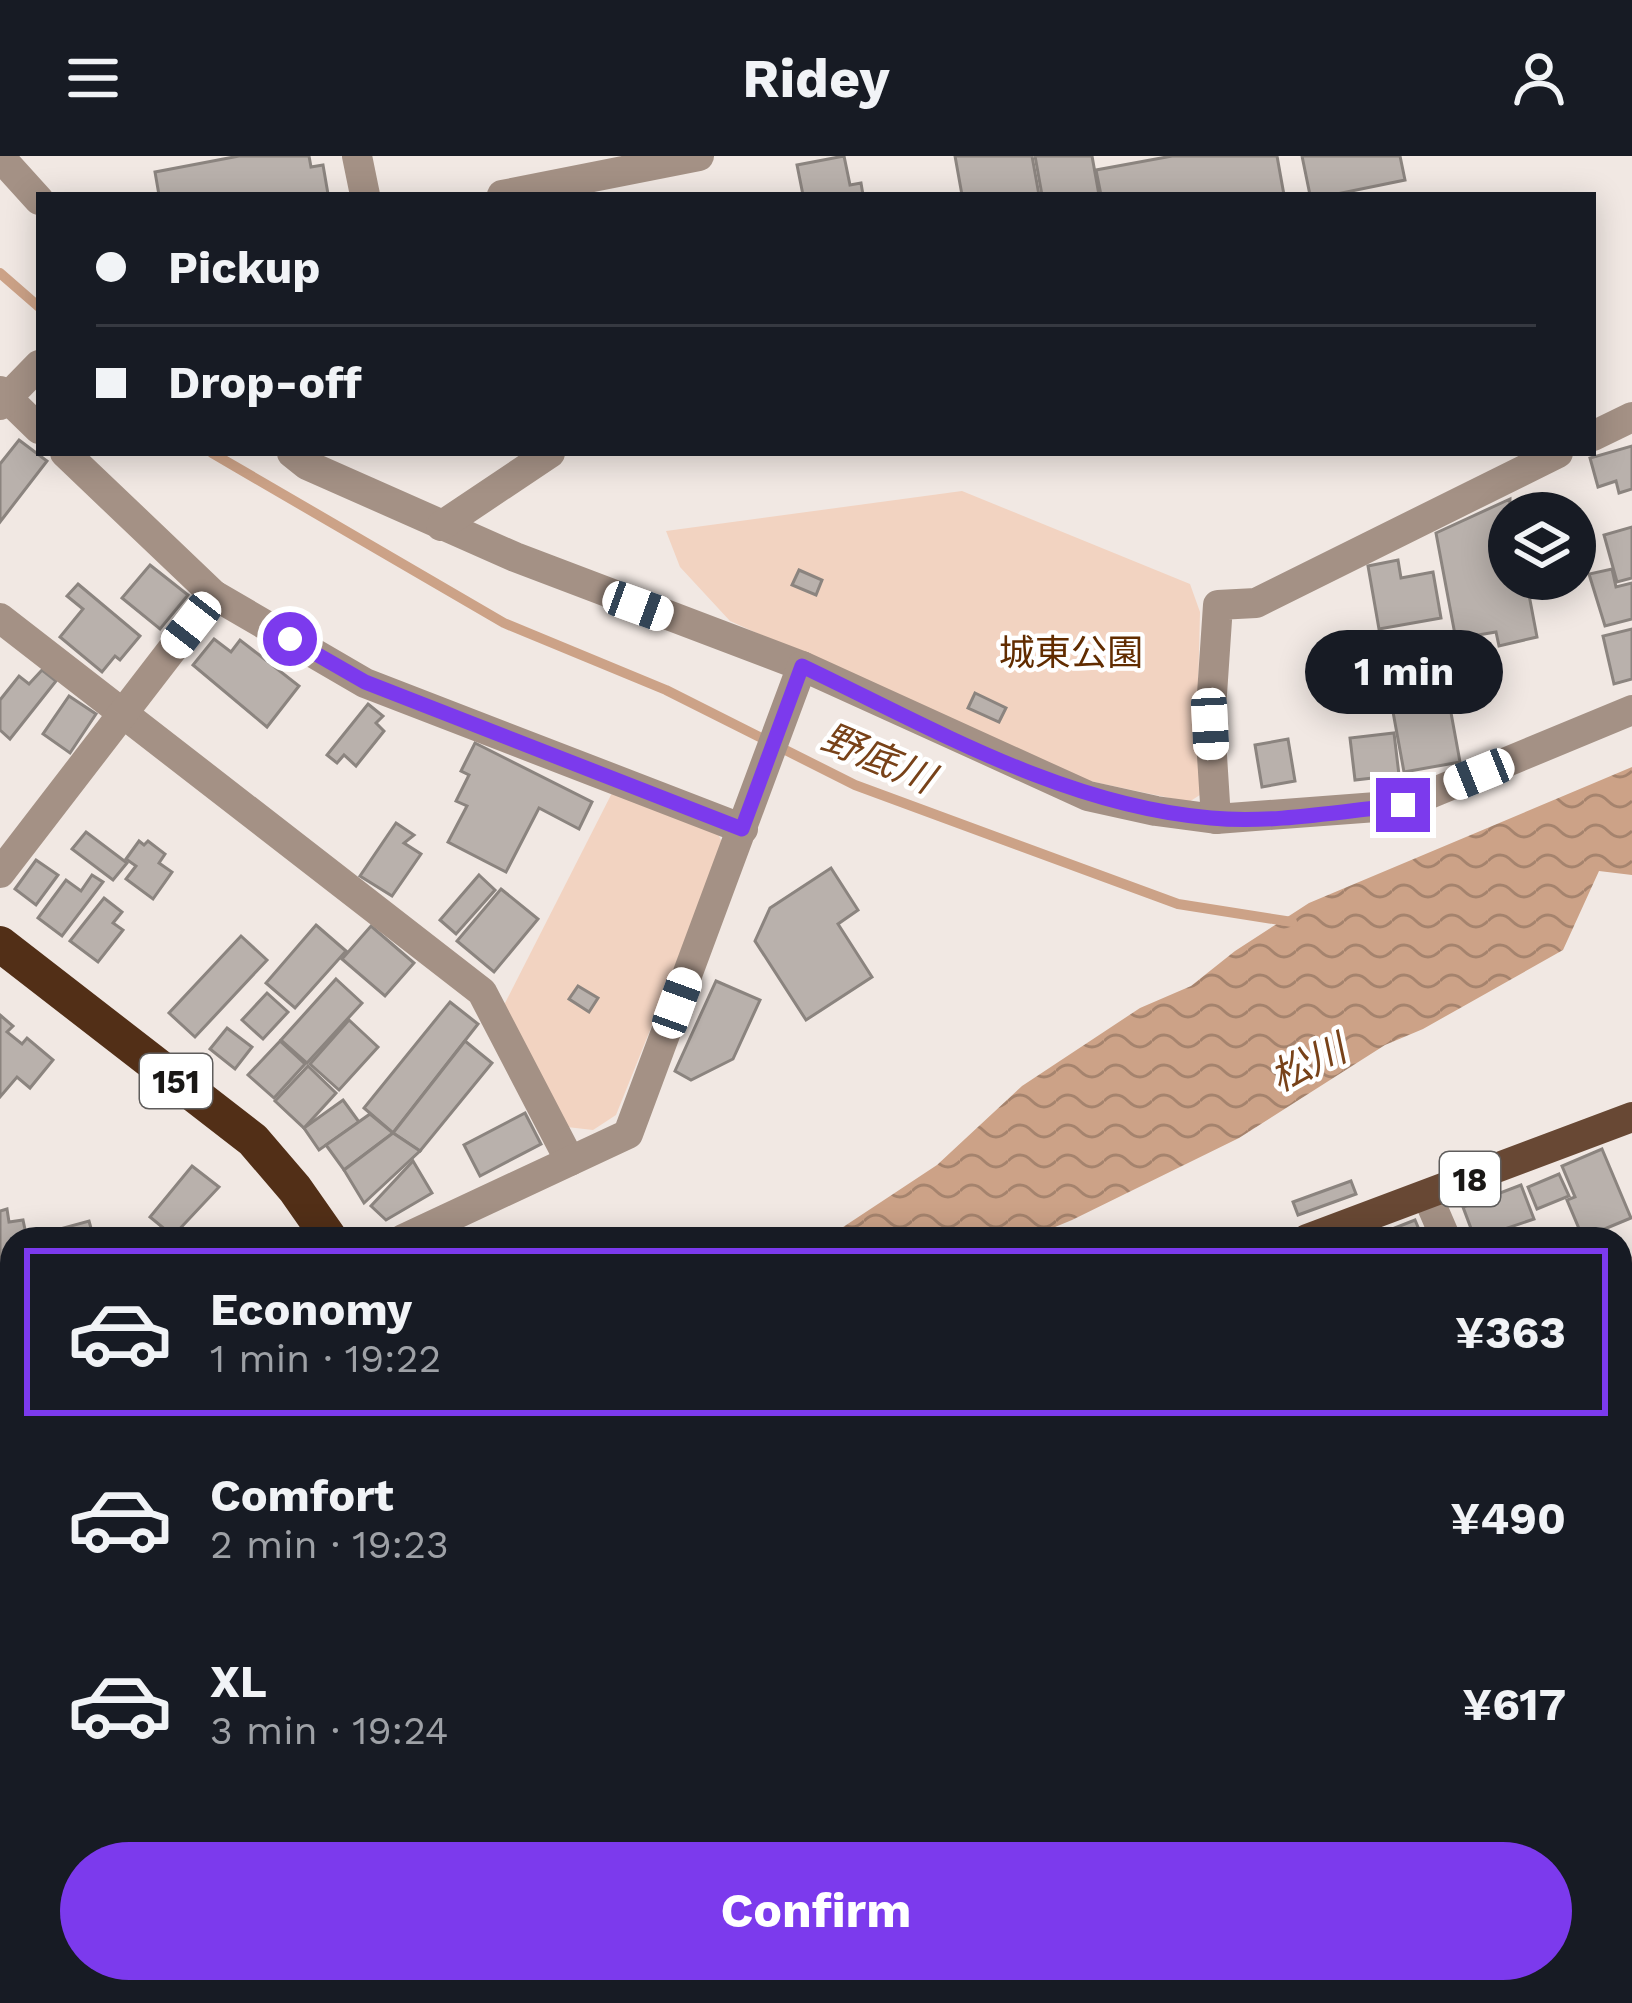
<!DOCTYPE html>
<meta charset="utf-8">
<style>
body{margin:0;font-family:"Work Sans","Noto Sans JP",sans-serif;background:#20242c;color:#f1f3f6;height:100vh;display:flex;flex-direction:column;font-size:45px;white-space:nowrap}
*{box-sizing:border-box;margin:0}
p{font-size:39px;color:#9ea1a6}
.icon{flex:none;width:66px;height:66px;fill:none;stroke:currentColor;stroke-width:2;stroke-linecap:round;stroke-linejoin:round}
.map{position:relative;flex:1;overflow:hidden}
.side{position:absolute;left:0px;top:1071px;width:1632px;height:777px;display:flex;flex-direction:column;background:#171b24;border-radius:36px 36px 0 0;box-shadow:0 6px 30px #0003}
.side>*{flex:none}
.guide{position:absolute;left:36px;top:36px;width:1560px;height:264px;border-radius:0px;box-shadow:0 6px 30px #0003;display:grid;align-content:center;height:264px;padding:0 60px;background:#171b24}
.fabs{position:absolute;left:1488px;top:336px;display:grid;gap:24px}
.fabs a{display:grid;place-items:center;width:108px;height:108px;border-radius:50%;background:#171b24;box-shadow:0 6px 30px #0003;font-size:60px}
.end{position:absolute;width:54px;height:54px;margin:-27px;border:15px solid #7c3aed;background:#fff;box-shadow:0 0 0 6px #fff}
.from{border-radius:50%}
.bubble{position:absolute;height:84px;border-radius:42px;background:#171b24;box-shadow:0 6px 30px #0003;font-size:39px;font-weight:700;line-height:84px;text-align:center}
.car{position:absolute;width:36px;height:72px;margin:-36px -18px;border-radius:15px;box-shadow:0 0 9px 3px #0007;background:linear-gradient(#fff 24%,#345 0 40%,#fff 0 76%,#345 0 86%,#fff 0)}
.guide b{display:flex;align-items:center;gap:42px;height:114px;font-size:45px}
.guide b+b{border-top:3px solid #363941}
.guide i{width:30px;height:30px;background:#f1f3f6}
ul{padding:21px 0 0;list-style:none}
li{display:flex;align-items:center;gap:36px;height:168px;margin:0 24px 18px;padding:0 36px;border:6px solid transparent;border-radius:0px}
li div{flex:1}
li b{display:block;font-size:45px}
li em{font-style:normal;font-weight:700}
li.selected{border-color:#7c3aed}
li>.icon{width:108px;height:108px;stroke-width:1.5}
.primary-button{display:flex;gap:24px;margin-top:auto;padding:24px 60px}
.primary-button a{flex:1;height:138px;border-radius:72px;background:#7c3aed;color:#fff;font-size:48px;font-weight:700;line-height:138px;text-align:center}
header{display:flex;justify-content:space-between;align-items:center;height:156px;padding:0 60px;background:#171b24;font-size:54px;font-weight:700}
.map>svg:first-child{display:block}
.built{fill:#e9dad0}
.park{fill:#f2d3c1}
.water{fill:url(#water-waves)}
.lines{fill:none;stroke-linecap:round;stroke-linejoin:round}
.stream{stroke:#cca287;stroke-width:10}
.building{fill:#b9b1ac;stroke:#8b847f;stroke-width:3}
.minor{stroke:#a49185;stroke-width:30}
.major{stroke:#684834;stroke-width:30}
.highway{stroke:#522f17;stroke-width:36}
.route{stroke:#7c3aed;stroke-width:15}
.labels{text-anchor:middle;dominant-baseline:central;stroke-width:9;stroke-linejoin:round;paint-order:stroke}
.shield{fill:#fff;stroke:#5f5d5c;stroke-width:3}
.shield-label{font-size:33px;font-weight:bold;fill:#1a1816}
.park-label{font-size:36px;fill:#612c00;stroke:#fff}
.water-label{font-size:39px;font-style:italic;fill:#784219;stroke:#fff}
</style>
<header><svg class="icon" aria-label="menu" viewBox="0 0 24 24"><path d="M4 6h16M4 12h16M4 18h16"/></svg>Ridey<svg class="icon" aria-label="person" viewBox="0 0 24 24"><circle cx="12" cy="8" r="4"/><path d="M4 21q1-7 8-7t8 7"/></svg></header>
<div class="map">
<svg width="1632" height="1847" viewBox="0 0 1632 1847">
<defs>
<pattern id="water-waves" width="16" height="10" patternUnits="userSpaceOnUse" patternTransform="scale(3)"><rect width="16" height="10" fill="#cca287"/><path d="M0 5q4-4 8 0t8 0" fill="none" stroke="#a5836d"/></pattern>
</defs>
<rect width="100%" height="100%" fill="#f1e8e3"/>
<g class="built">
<path d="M1632 1685V1847H1427L1446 1836H1620V1688Z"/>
<path d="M219 1836H769L770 1847H298L296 1841 288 1843 289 1847H222Z"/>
</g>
<g class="park">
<path d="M962 335 1190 428 1200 456 1197 576 1203 637 1189 646 1089 625 730 465 680 411 666 375Z"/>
<path d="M613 635 717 676 724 690 616 959 593 974 567 971 503 851Z"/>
</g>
<g class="water">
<path d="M1632 611V719L1599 715 1563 794 1423 873 1385 889 1239 982 1072 1064 1026 1083H825L937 1009 1022 930 1140 852 1191 830 1235 795 1309 747Z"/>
<path d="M0 1286H12V1416L0 1417Z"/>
</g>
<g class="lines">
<g class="stream">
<path d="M0 117 39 151"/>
<path d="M212 297 504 467 666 534 855 629 1178 748 1292 766"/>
<path d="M1620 1534H1632"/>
<path d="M0 1760 12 1755"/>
</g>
</g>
<g class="building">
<path d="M239 0H309L311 11 323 9 328 38 159 39 155 16Z"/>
<path d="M844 0 850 29 861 27 863 39H803L797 9Z"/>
<path d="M955 0H1032L1039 39H962Z"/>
<path d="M1035 0H1092L1099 39H1042Z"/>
<path d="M1172 0H1277L1284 39H1101L1096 14Z"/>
<path d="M1302 0H1400L1405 24 1332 39H1310Z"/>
<path d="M19 284 47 305 0 366V308Z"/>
<path d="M1632 290V333L1619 337 1616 325 1598 331 1590 302Z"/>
<path d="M1510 343 1509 423H1526L1537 481 1499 490 1496 476 1472 480 1475 500H1459L1436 377Z"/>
<path d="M1632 371V422L1617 426 1604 379Z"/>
<path d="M1398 404 1401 422 1433 416 1441 462 1379 473 1368 410Z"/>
<path d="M150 409 188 439 160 473 122 442Z"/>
<path d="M1612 413 1616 431 1632 427V463L1605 470 1589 418Z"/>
<path d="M799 414 822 424 816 439 792 429Z"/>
<path d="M78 428 140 480 120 504 115 500 102 516 60 481 83 453 67 440Z"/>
<path d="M1632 473V523L1614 528 1603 480Z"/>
<path d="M1441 481 1447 516 1419 521 1417 508 1388 513 1384 490Z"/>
<path d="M214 483 231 496 240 484 299 530 267 571 193 509Z"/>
<path d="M42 514 56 525 10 583 0 574V544L19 520 29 528Z"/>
<path d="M1445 524 1460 606 1404 616 1389 534Z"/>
<path d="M975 537 1006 552 999 566 968 552Z"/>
<path d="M69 540 96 558 70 597 43 578Z"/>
<path d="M368 548 383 560 376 567 384 575 356 610 344 599 337 607 327 599Z"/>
<path d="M1394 577 1399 619 1355 624 1350 582Z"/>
<path d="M1288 583 1295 625 1262 631 1255 589Z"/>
<path d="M475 587 592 646 579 673 539 652 506 716 448 686 467 650 456 645 469 619 461 615Z"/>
<path d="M396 667 414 679 404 687 421 698 392 740 360 720Z"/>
<path d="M86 676 127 707 113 724 72 693Z"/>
<path d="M139 685 144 689 148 685 165 698 159 707 172 716 153 743 126 723 136 710 126 703Z"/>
<path d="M36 704 58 719 36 749 15 733Z"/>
<path d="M831 712 858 754 838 768 872 821 806 864 755 785 770 752Z"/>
<path d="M92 719 103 726 62 780 38 762 66 724 81 735Z"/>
<path d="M479 719 495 734 456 778 440 764Z"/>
<path d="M501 733 538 763 494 816 457 785Z"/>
<path d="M104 742 122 756 113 767 123 774 98 806 70 785Z"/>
<path d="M316 769 346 795 295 852 266 827Z"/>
<path d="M371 770 414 807 385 840 342 803Z"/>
<path d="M241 780 267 804 195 881 169 857Z"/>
<path d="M336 823 362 847 307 907 281 884Z"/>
<path d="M716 825 760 844 733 903 691 924 675 915Z"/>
<path d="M578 830 598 842 589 856 569 843Z"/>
<path d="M267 837 288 856 263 883 242 864Z"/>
<path d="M450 846 478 868 393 977 364 952Z"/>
<path d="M0 859 13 870 7 876 22 888 27 882 53 904 30 932 17 921 0 941Z"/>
<path d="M349 864 378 891 339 934 310 908Z"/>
<path d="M227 872 252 891 235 913 210 893Z"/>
<path d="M280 885 305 908 274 942 248 919Z"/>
<path d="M465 885 492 907 420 995 393 977Z"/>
<path d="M308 910 336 937 304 972 275 945Z"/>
<path d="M343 944 359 966 319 994 304 972Z"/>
<path d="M525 957 541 988 480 1020 464 989Z"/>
<path d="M370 958 393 977 344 1014 326 989Z"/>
<path d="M393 977 420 995 364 1047 344 1014Z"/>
<path d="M1602 993 1631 1062 1583 1082 1567 1044 1575 1041 1562 1010Z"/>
<path d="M413 1005 432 1037 386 1064 371 1050Z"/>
<path d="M192 1010 219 1031 173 1080 150 1061Z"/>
<path d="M1559 1018 1569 1040 1537 1053 1528 1031Z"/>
<path d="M1351 1025 1356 1038 1298 1059 1293 1046Z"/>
<path d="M1521 1029 1534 1063 1475 1083 1463 1051Z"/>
<path d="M7 1053 9 1066 23 1064 27 1083H12V1159L0 1162V1055Z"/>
<path d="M1415 1064 1423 1083H1367Z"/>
<path d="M89 1065 94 1083H46L45 1077Z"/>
<path d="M1621 1323 1632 1324V1400H1620Z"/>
<path d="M1620 1458H1632V1524L1620 1523Z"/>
<path d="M1632 1707V1760L1626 1761 1620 1740V1710Z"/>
<path d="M366 1836H382L385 1847H333Z"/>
<path d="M431 1836H647L650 1847H397Z"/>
<path d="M878 1836H949L951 1847H880Z"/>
<path d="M1163 1836H1206L1207 1838 1187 1847H1168Z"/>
</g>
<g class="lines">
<g class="minor">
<path d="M357 0 365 39"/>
<path d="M0 1 39 44"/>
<path d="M502 39 699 0"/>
<path d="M0 235 39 273"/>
<path d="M0 249 39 209"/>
<path d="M1593 280 1632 261"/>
<path d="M65 297 214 439 365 527 743 673"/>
<path d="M292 297 307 309 515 401 802 510 1088 640 1156 655 1216 663 1403 649 1632 554"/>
<path d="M441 370 550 297"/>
<path d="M0 462 482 836 570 1005"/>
<path d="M1216 663 1210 568 1218 449 1256 447 1558 297"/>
<path d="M0 717 214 439"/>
<path d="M1427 1039 1446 1083"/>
<path d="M403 1083 628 978 802 510"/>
<path d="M1620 1114 1632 1116"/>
<path d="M0 1205 12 1203"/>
<path d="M0 1499 12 1498"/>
<path d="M0 1610 12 1605"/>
<path d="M784 1836V1847"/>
<path d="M1290 1847 1316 1838"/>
</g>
<path class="major" d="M1307 1083 1632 961"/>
<g class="highway">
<path d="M0 788 253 984 295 1033 330 1083"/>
<path d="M1620 1424 1632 1425"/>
</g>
</g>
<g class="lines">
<path class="route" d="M290 483 365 526 742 673 802 510C932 572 1065 650 1211 662 1273 668 1341 655 1403 649"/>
</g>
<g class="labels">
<g class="shield">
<rect x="140" y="898" width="72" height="54" rx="9"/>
<rect x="1440" y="996" width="60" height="54" rx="9"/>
</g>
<g class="shield-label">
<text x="176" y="925">151</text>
<text x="1470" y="1023">18</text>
</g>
<g class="park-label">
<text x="1071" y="497">城東公園</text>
</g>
<g class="water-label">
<text transform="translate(878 602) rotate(23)">野底川</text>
<text transform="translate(1308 907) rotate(-26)">松川</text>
</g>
</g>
</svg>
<div class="fabs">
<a><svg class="icon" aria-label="layers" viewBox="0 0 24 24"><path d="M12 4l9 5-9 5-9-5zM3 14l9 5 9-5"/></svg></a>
</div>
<i class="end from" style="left:290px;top:483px"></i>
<i class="end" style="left:1403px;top:649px"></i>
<div class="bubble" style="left:1305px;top:474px;width:198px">1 min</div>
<i class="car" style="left:638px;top:450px;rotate:110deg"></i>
<i class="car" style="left:191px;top:469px;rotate:218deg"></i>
<i class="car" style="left:1210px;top:568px;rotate:177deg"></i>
<i class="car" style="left:1479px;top:618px;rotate:248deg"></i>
<i class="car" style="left:677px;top:847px;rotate:20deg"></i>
<div class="guide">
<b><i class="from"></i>Pickup</b>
<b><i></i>Drop-off</b>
</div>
<section class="side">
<ul>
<li class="selected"><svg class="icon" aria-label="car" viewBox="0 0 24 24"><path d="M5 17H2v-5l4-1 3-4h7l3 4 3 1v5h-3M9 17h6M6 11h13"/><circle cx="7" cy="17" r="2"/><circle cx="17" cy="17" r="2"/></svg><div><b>Economy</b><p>1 min · 19:22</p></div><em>¥363</em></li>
<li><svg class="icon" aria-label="car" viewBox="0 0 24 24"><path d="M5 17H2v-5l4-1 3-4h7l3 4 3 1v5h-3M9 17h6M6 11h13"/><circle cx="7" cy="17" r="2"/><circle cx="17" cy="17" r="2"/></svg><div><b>Comfort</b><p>2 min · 19:23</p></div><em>¥490</em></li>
<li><svg class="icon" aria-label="car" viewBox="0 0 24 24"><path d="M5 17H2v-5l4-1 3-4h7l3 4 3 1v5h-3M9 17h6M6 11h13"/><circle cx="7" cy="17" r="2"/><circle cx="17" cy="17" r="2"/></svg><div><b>XL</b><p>3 min · 19:24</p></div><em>¥617</em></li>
</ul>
<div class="primary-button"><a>Confirm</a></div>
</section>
</div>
